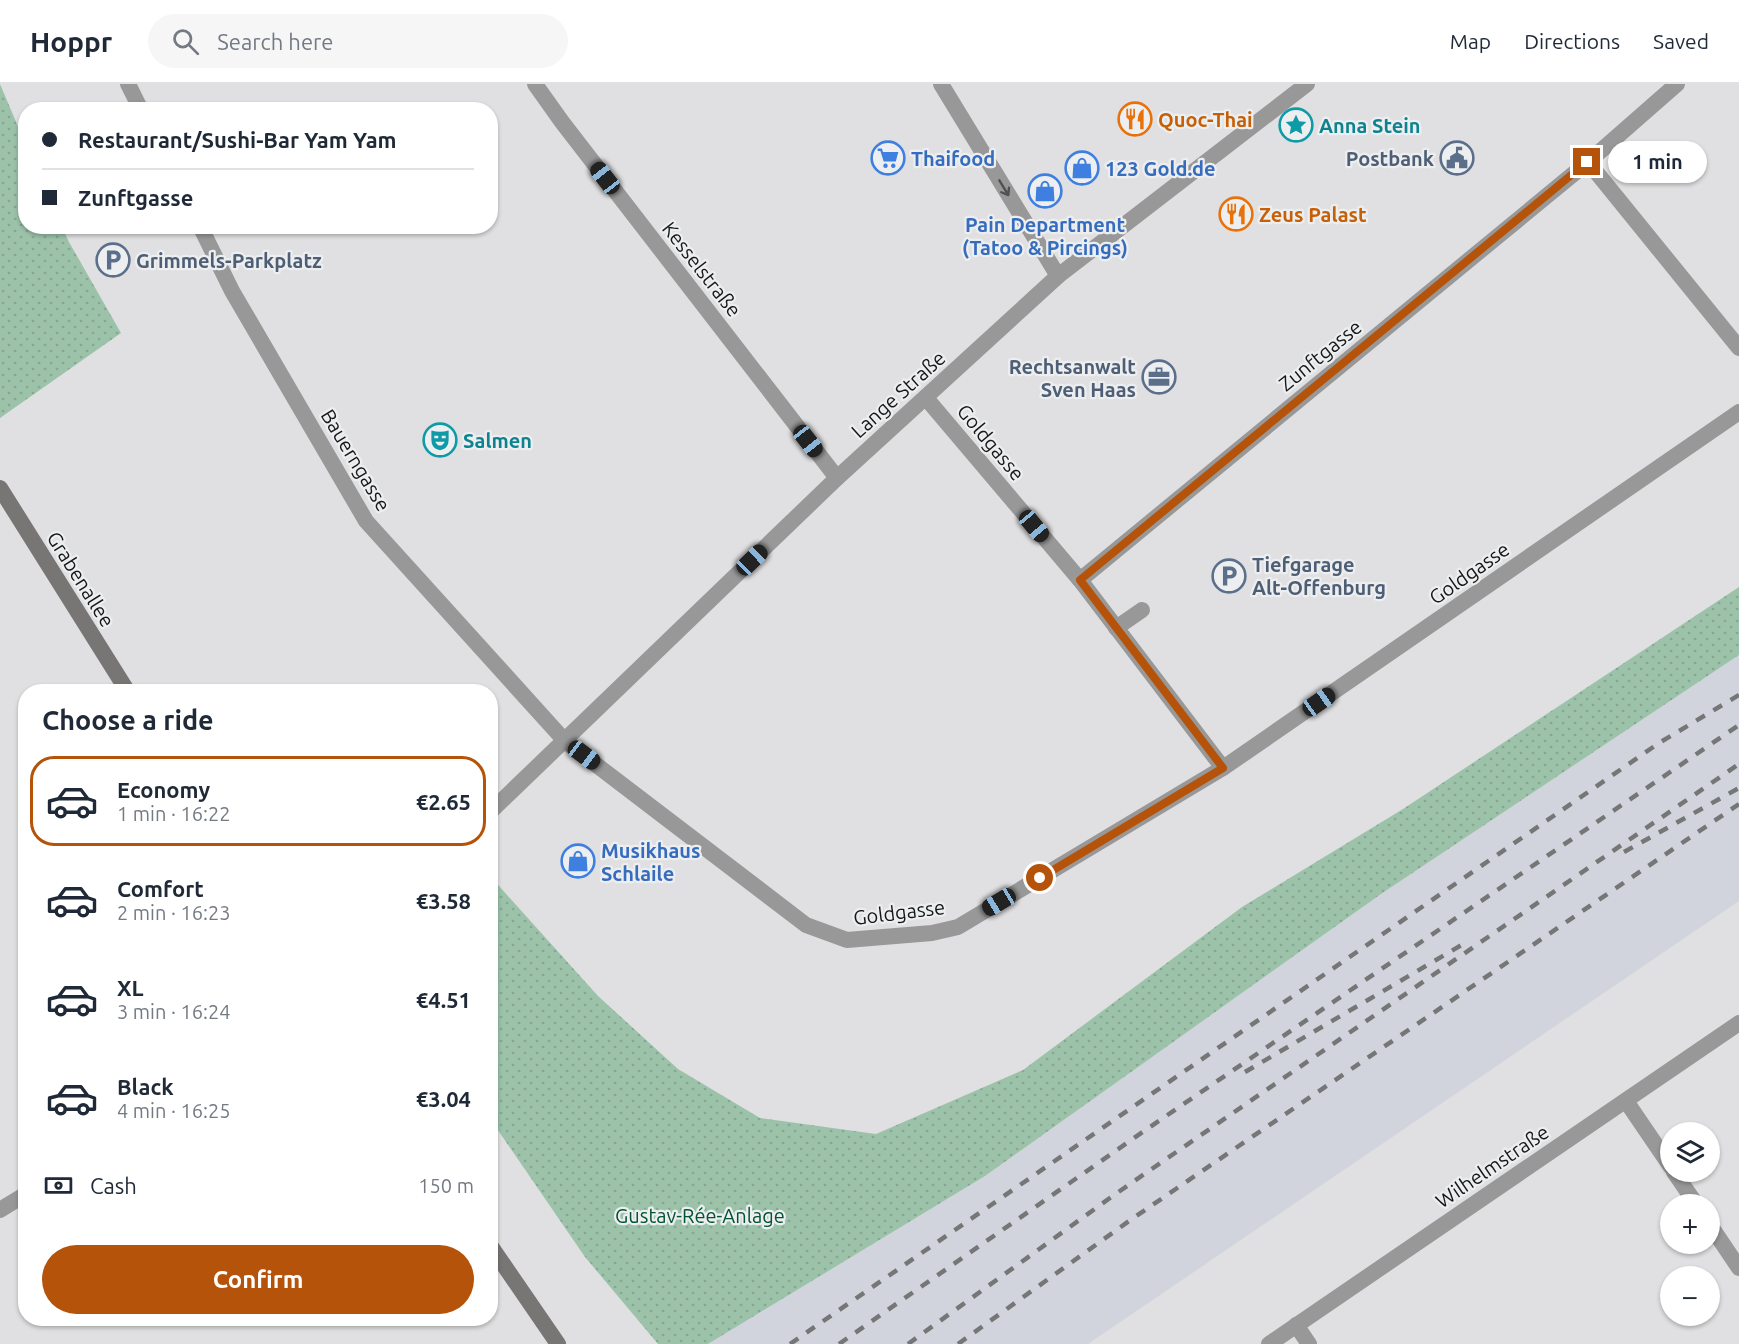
<!DOCTYPE html>
<meta charset="utf-8">
<style>
body{margin:0;font-family:Ubuntu,sans-serif;background:#f6f6f7;color:#1f2937;height:100vh;display:flex;flex-direction:column;font-size:22px;white-space:nowrap}
*{box-sizing:border-box;margin:0}
p{font-size:20px;color:#747a83}
.icon{flex:none;width:33px;height:33px;fill:none;stroke:currentColor;stroke-width:2;stroke-linecap:round;stroke-linejoin:round}
.map{position:relative;flex:1;overflow:hidden}
.side{position:absolute;left:18px;top:600px;width:480px;height:642px;display:flex;flex-direction:column;background:#fff;border-radius:24px;box-shadow:0 2px 4px #0004}
.side>*{flex:none}
.top-card{position:absolute;left:18px;top:18px;width:480px;height:132px;border-radius:24px;box-shadow:0 2px 4px #0004;display:grid;align-content:center;height:132px;padding:0 24px;background:#fff}
.tools{position:absolute;left:1660px;top:1038px;display:grid;gap:12px}
.tools a{display:grid;place-items:center;width:60px;height:60px;border-radius:50%;background:#fff;box-shadow:0 2px 4px #0004;font-size:30px}
.end{position:absolute;width:27px;height:27px;margin:-14px;border:8px solid #b45309;background:#fff;box-shadow:0 0 0 3px #fff}
.from{border-radius:50%}
.bubble{position:absolute;height:42px;border-radius:21px;background:#fff;box-shadow:0 2px 4px #0004;font-size:20px;font-weight:700;line-height:42px;text-align:center}
.car{position:absolute;width:18px;height:36px;margin:-18px -9px;border-radius:8px;box-shadow:0 0 4px 2px #0007;background:linear-gradient(#222 24%,#8ab4d8 0 40%,#222 0 76%,#8ab4d8 0 86%,#222 0)}
.top-card b{display:flex;align-items:center;gap:21px;height:57px;font-size:22px}
.top-card b+b{border-top:2px solid #e0e1e3}
.top-card i{width:15px;height:15px;background:#1f2937}
ul{padding:0;list-style:none}
li{display:flex;align-items:center;gap:18px;height:90px;margin:0 12px 9px;padding:0 12px;border:3px solid transparent;border-radius:24px}
li div{flex:1}
li b{display:block;font-size:22px}
li em{font-style:normal;font-weight:700}
li.on{border-color:#b45309}
li>.icon{width:54px;height:54px;stroke-width:1.5}
h2{padding:0 24px;font-size:27px;line-height:72px}
.pay{display:flex;align-items:center;gap:15px;height:66px;padding:0 24px;font-size:22px}
.pay p{margin-inline-start:auto}
.action{display:flex;gap:12px;margin-top:auto;padding:12px 24px}
.action a{flex:1;height:69px;border-radius:36px;background:#b45309;color:#fff;font-size:24px;font-weight:700;line-height:69px;text-align:center}
header{display:flex;align-items:center;gap:36px;box-sizing:border-box;height:84px;padding:0 30px;background:#fff;border-bottom:2px solid #e0e1e3}
header strong{font-size:28px}
nav{display:flex;gap:33px;margin-inline-start:auto;font-size:21px}
.search{width:420px;height:54px;background:#f6f6f7;display:flex;align-items:center;gap:15px;box-sizing:border-box;padding:0 21px;border-radius:33px;color:#747a83;font-size:22px}
.map>svg:first-child{display:block}
.built{fill:#d1d4dd}
.park{fill:url(#park-dots)}
.lines{fill:none;stroke-linecap:round;stroke-linejoin:round}
.service{stroke:#999898;stroke-width:16}
.minor{stroke:#999898;stroke-width:16}
.tertiary{stroke:#999898;stroke-width:16}
.secondary{stroke:#777675;stroke-width:16}
.rail{stroke:#757676;stroke-width:4.5;stroke-dasharray:10 10;stroke-linecap:butt}
.oneway{stroke:#515151}
.route{stroke:#b45309;stroke-width:8}
.labels{text-anchor:middle;dominant-baseline:central;stroke-width:4.5;stroke-linejoin:round;paint-order:stroke}
.food-label{font-size:20px;font-weight:bold;fill:#c56008;stroke:#edeef0;text-anchor:start}
.culture-label{font-size:20px;font-weight:bold;fill:#0d838f;stroke:#edeef0;text-anchor:start}
.shop-label{font-size:20px;font-weight:bold;fill:#366cbe;stroke:#edeef0;text-anchor:start}
.service-label{font-size:20px;font-weight:bold;fill:#4e5e75;stroke:#edeef0;text-anchor:end}
.street-label{font-size:20px;fill:#161717;stroke:#edeef0}
.park-label{font-size:20px;fill:#005432;stroke:#edeef0}
</style>
<header>
<strong>Hoppr</strong>
<div class="search"><svg class="icon" aria-label="search" viewBox="0 0 24 24"><circle cx="10" cy="10" r="6"/><path d="M15 15l6 6"/></svg>Search here</div>
<nav><a>Map</a><a>Directions</a><a>Saved</a></nav>
</header>
<div class="map">
<svg width="1739" height="1260" viewBox="0 0 1739 1260">
<defs>
<pattern id="park-dots" width="8" height="8" patternUnits="userSpaceOnUse" patternTransform="scale(1.5)"><rect width="8" height="8" fill="#9cc3aa"/><path d="M2 2h.1M6 6h.1" fill="none" stroke="#86a792" stroke-width="1.8" stroke-linecap="round"/></pattern>
</defs>
<rect width="100%" height="100%" fill="#e0e0e2"/>
<path class="built" d="M1739 571V817L1088 1260H708L985 1092 1381 810Z"/>
<g class="park">
<path d="M0 0 25 59 26 142 62 143 69 158 121 249 0 334Z"/>
<path d="M1739 503V571L1381 810 985 1092 708 1260H658L585 1173 491 1036V793L598 912 678 985 760 1034 876 1050 1023 986 1242 823 1403 725Z"/>
</g>
<g class="lines">
<g class="service">
<path d="M1116 544 1142 526"/>
<path d="M1296 1241 1309 1260"/>
</g>
<g class="minor">
<path d="M128 0 141 26"/>
<path d="M535 0 562 38 837 394"/>
<path d="M941 0 1058 192"/>
<path d="M1588 78 1739 264"/>
<path d="M200 142 232 207 366 437 565 657 806 841 847 856 932 849 958 843 1223 684 1739 328"/>
<path d="M926 314 1080 496 1223 684"/>
<path d="M1080 496 1588 78 1677 0"/>
<path d="M490 728 837 394 1058 192 1307 0"/>
<path d="M1626 1017 1671 1083"/>
<path d="M1674 1088 1696 1120"/>
<path d="M0 1126 26 1110"/>
<path d="M1710 1141 1739 1184"/>
</g>
<path class="tertiary" d="M1269 1260 1739 939"/>
<g class="secondary">
<path d="M0 404 128 608"/>
<path d="M490 1161 558 1260"/>
</g>
<g class="rail">
<path d="M1624 768 1739 704"/>
<path d="M1245 988 1465 859"/>
<path d="M790 1260 1659 659 1739 611"/>
<path d="M839 1260 1147 1045 1739 641"/>
<path d="M908 1260 1114 1111 1739 680"/>
<path d="M958 1260 1129 1137 1739 720"/>
</g>
</g>
<defs><path id="oneway-shaft" d="M-6 0H5M1.5-3L5.5 0L1.5 3" fill="none" stroke-width="1.6" stroke-linecap="round" stroke-linejoin="round" transform="scale(1.5)"/></defs>
<use class="oneway" href="#oneway-shaft" transform="translate(1004 104) rotate(59)"/>
<g class="lines">
<path class="route" d="M1040 794 1223 684 1080 496 1587 78"/>
</g>
<defs>
<g id="restaurant-ring" transform="scale(1.725)"><circle r="9.5" fill="#edeef0" stroke="#e8710a" stroke-width="1.5"/><path d="M-5-6h1v4h1v-4h1v4h1v-4h1v5L-1.5 .5V6h-2V.5L-5-1ZM5-6V6H3V1.5H1.5Q1.5-4 5-6Z" fill="#e8710a"/></g>
<g id="sight-ring" transform="scale(1.725)"><circle r="9.5" fill="#edeef0" stroke="#0f9aa8" stroke-width="1.5"/><path d="M0-6L1.8-2.2L6-1.7L2.9 1.2L3.7 5.4L0 3.3L-3.7 5.4L-2.9 1.2L-6-1.7L-1.8-2.2Z" fill="#0f9aa8"/></g>
<g id="supermarket-ring" transform="scale(1.725)"><circle r="9.5" fill="#edeef0" stroke="#3f7fe0" stroke-width="1.5"/><path d="M-6-5.5h2.5l.6 2H6L4.5 2H-2.5L-4.4-4H-6ZM-1.5 3.2a1.3 1.3 0 1 0 .1 0ZM3 3.2a1.3 1.3 0 1 0 .1 0Z" fill="#3f7fe0"/></g>
<g id="civic-ring" transform="scale(1.725)"><circle r="9.5" fill="#edeef0" stroke="#5c6f8a" stroke-width="1.5"/><path d="M-.6-6.5H3V-4.5H.6V-3L4-1V1h2V6H-6V1h2V-1L-.6-3ZM-1.2 2.5V6h2.4V2.5Z" fill="#5c6f8a"/></g>
<g id="shop-ring" transform="scale(1.725)"><circle r="9.5" fill="#edeef0" stroke="#3f7fe0" stroke-width="1.5"/><path d="M-5-2.5h2.3a2.7 3.5 0 0 1 5.4 0H5L5.5 6h-11ZM-1.5-2.5h3a1.5 2.3 0 0 0-3 0Z" fill="#3f7fe0"/></g>
<g id="parking-ring" transform="scale(1.725)"><circle r="9.5" fill="#edeef0" stroke="#5c6f8a" stroke-width="1.5"/><path d="M-3.5-5.5H1a3.5 3.5 0 0 1 0 7H-1V5.5H-3.5ZM-1-3.4V-.6H.8a1.4 1.4 0 0 0 0-2.8Z" fill="#5c6f8a"/></g>
<g id="office-ring" transform="scale(1.725)"><circle r="9.5" fill="#edeef0" stroke="#5c6f8a" stroke-width="1.5"/><path d="M-6-3h4V-5.5h4V-3h4V5H-6ZM-1-4.5V-3h2v-1.5ZM-6 0V1H6V0Z" fill="#5c6f8a"/></g>
<g id="theatre-ring" transform="scale(1.725)"><circle r="9.5" fill="#edeef0" stroke="#0f9aa8" stroke-width="1.5"/><path d="M-5-5.5Q0-4 5-5.5V0Q5 5 0 6Q-5 5-5 0ZM-3.3-2.5H-1v1.5H-3.3ZM1-2.5H3.3v1.5H1ZM-2.8 1Q0 5.5 2.8 1Z" fill="#0f9aa8"/></g>
</defs>
<g fill-rule="evenodd">
<use href="#restaurant-ring" x="1135" y="35"/>
<use href="#sight-ring" x="1296" y="41"/>
<use href="#supermarket-ring" x="888" y="74"/>
<use href="#civic-ring" x="1457" y="74"/>
<use href="#shop-ring" x="1082" y="84"/>
<use href="#shop-ring" x="1045" y="107"/>
<use href="#restaurant-ring" x="1236" y="130"/>
<use href="#parking-ring" x="113" y="176"/>
<use href="#office-ring" x="1159" y="293"/>
<use href="#theatre-ring" x="440" y="356"/>
<use href="#parking-ring" x="1229" y="492"/>
<use href="#shop-ring" x="578" y="777"/>
</g>
<g class="labels">
<g class="food-label">
<text x="1158" y="35">Quoc-Thai</text>
<text x="1259" y="130">Zeus Palast</text>
</g>
<g class="culture-label">
<text x="1319" y="41">Anna Stein</text>
<text x="463" y="356">Salmen</text>
</g>
<g class="shop-label">
<text x="911" y="74">Thaifood</text>
<text x="1105" y="84">123 Gold.de</text>
<text x="1045" y="140" text-anchor="middle">Pain Department<tspan x="1045" dy="23">(Tatoo &amp; Pircings)</tspan></text>
<text x="601" y="766">Musikhaus<tspan x="601" dy="23">Schlaile</tspan></text>
</g>
<g class="service-label">
<text x="1434" y="74">Postbank</text>
<text x="136" y="176" text-anchor="start">Grimmels-Parkplatz</text>
<text x="1136" y="282">Rechtsanwalt<tspan x="1136" dy="23">Sven Haas</tspan></text>
<text x="1252" y="480" text-anchor="start">Tiefgarage<tspan x="1252" dy="23">Alt-Offenburg</tspan></text>
</g>
<g class="street-label">
<text transform="translate(702 185) rotate(52)">Kesselstraße</text>
<text transform="translate(1320 271) rotate(-39)">Zunftgasse</text>
<text transform="translate(898 310) rotate(-42)">Lange Straße</text>
<text transform="translate(991 358) rotate(50)">Goldgasse</text>
<text transform="translate(356 376) rotate(59)">Bauerngasse</text>
<text transform="translate(1469 489) rotate(-35)">Goldgasse</text>
<text transform="translate(81 495) rotate(58)">Grabenallee</text>
<text transform="translate(899 828) rotate(-7)">Goldgasse</text>
<text transform="translate(1492 1082) rotate(-34)">Wilhelmstraße</text>
</g>
<g class="park-label">
<text x="700" y="1131">Gustav-Rée-Anlage</text>
</g>
</g>
</svg>
<div class="tools">
<a><svg class="icon" aria-label="layers" viewBox="0 0 24 24"><path d="M12 4l9 5-9 5-9-5zM3 14l9 5 9-5"/></svg></a>
<a>+</a>
<a>−</a>
</div>
<i class="end from" style="left:1040px;top:794px"></i>
<i class="end" style="left:1587px;top:78px"></i>
<div class="bubble" style="left:1608px;top:57px;width:99px">1 min</div>
<i class="car" style="left:605px;top:94px;rotate:322deg"></i>
<i class="car" style="left:808px;top:357px;rotate:142deg"></i>
<i class="car" style="left:1034px;top:442px;rotate:140deg"></i>
<i class="car" style="left:752px;top:476px;rotate:46deg"></i>
<i class="car" style="left:1319px;top:618px;rotate:55deg"></i>
<i class="car" style="left:584px;top:671px;rotate:127deg"></i>
<i class="car" style="left:999px;top:818px;rotate:239deg"></i>
<div class="top-card">
<b><i class="from"></i>Restaurant/Sushi-Bar Yam Yam</b>
<b><i></i>Zunftgasse</b>
</div>
<section class="side">
<h2>Choose a ride</h2>
<ul>
<li class="on"><svg class="icon" aria-label="car" viewBox="0 0 24 24"><path d="M5 17H2v-5l4-1 3-4h7l3 4 3 1v5h-3M9 17h6M6 11h13"/><circle cx="7" cy="17" r="2"/><circle cx="17" cy="17" r="2"/></svg><div><b>Economy</b><p>1 min · 16:22</p></div><em>€2.65</em></li>
<li><svg class="icon" aria-label="car" viewBox="0 0 24 24"><path d="M5 17H2v-5l4-1 3-4h7l3 4 3 1v5h-3M9 17h6M6 11h13"/><circle cx="7" cy="17" r="2"/><circle cx="17" cy="17" r="2"/></svg><div><b>Comfort</b><p>2 min · 16:23</p></div><em>€3.58</em></li>
<li><svg class="icon" aria-label="car" viewBox="0 0 24 24"><path d="M5 17H2v-5l4-1 3-4h7l3 4 3 1v5h-3M9 17h6M6 11h13"/><circle cx="7" cy="17" r="2"/><circle cx="17" cy="17" r="2"/></svg><div><b>XL</b><p>3 min · 16:24</p></div><em>€4.51</em></li>
<li><svg class="icon" aria-label="car" viewBox="0 0 24 24"><path d="M5 17H2v-5l4-1 3-4h7l3 4 3 1v5h-3M9 17h6M6 11h13"/><circle cx="7" cy="17" r="2"/><circle cx="17" cy="17" r="2"/></svg><div><b>Black</b><p>4 min · 16:25</p></div><em>€3.04</em></li>
</ul>
<div class="pay"><svg class="icon" aria-label="cash" viewBox="0 0 24 24"><path d="M3 7h18v10H3z"/><circle cx="12" cy="12" r="2"/></svg>Cash<p>150 m</p></div>
<div class="action"><a>Confirm</a></div>
</section>
</div>
